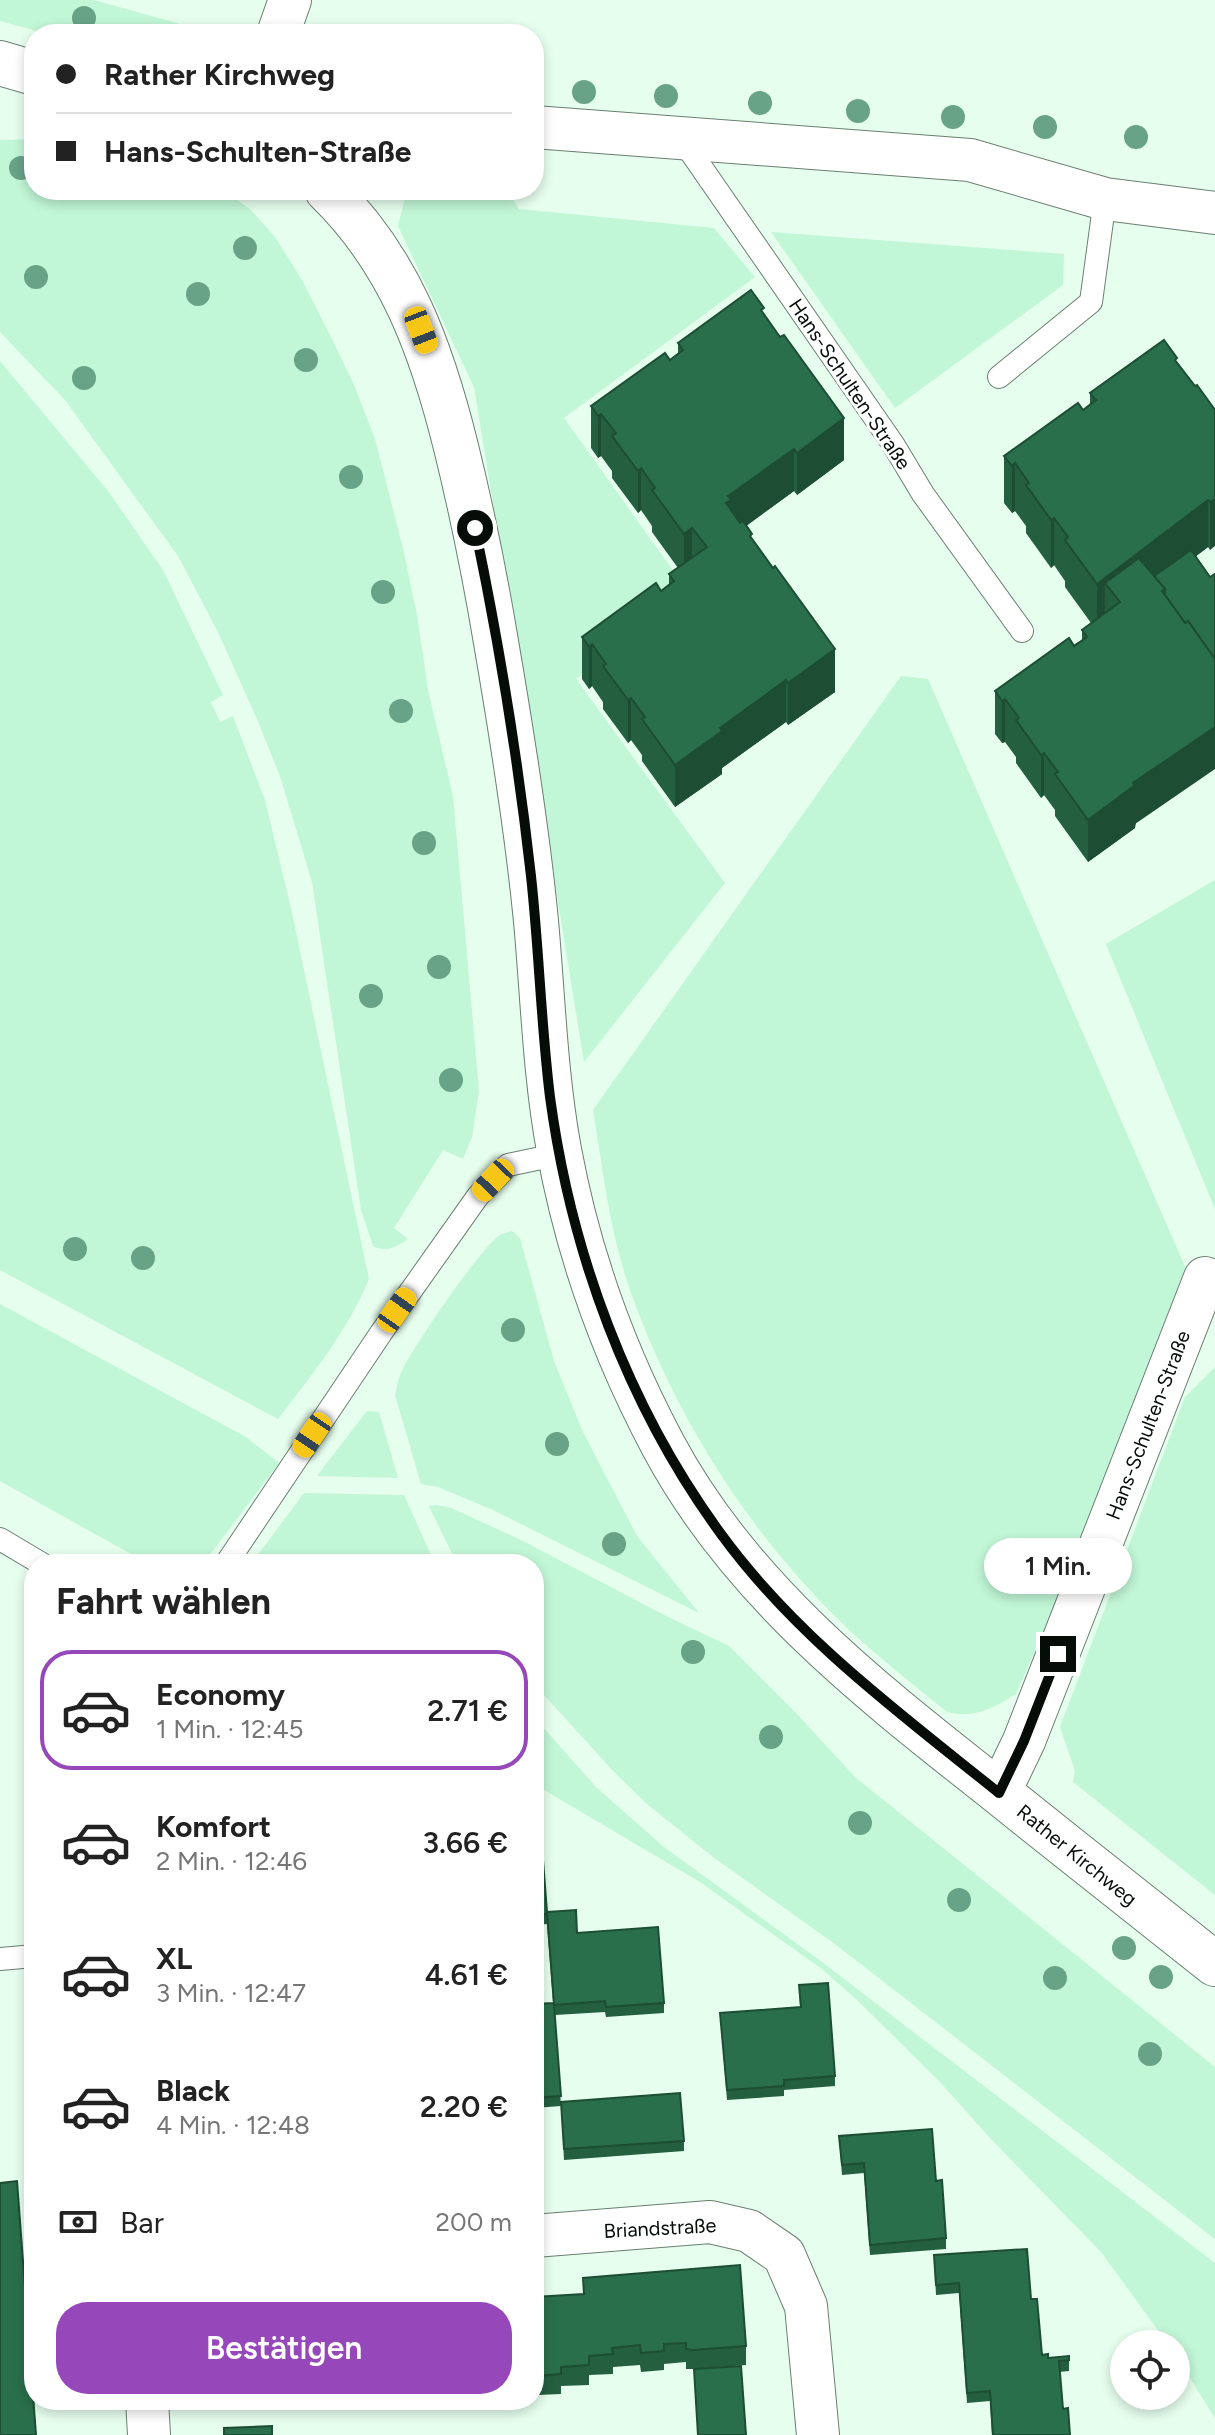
<!DOCTYPE html>
<html lang="de">
<meta charset="utf-8">
<style>
body{margin:0;font-family:Figtree,sans-serif;background:#f2f2f2;color:#222;height:100vh;display:flex;flex-direction:column;font-size:30px;white-space:nowrap}
*{box-sizing:border-box;margin:0}
p{font-size:26px;color:#767676}
.icon{flex:none;width:44px;height:44px;fill:none;stroke:currentColor;stroke-width:2;stroke-linecap:round;stroke-linejoin:round}
.map{position:relative;flex:1;overflow:hidden}
.details{position:absolute;left:24px;top:1554px;width:520px;height:856px;display:flex;flex-direction:column;background:#fff;border-radius:32px;box-shadow:0 4px 12px #0003}
.details>*{flex:none}
.hud{position:absolute;left:24px;top:24px;width:520px;height:176px;border-radius:32px;box-shadow:0 4px 12px #0003;display:grid;align-content:center;height:176px;padding:0 32px;background:#fff}
.tools{position:absolute;left:1110px;top:2330px;display:grid;gap:16px}
.tools a{display:grid;place-items:center;width:80px;height:80px;border-radius:50%;background:#fff;box-shadow:0 4px 12px #0003;font-size:40px}
.end{position:absolute;width:36px;height:36px;margin:-18px;border:10px solid #060d09;background:#fff;box-shadow:0 0 0 4px #fff}
.from{border-radius:50%}
.bubble{position:absolute;height:56px;border-radius:28px;background:#fff;box-shadow:0 4px 12px #0003;font-size:26px;font-weight:600;line-height:56px;text-align:center}
.car{position:absolute;width:24px;height:48px;margin:-24px -12px;border-radius:10px;box-shadow:0 0 6px 2px #0007;background:linear-gradient(#f5c518 24%,#345 0 40%,#f5c518 0 76%,#345 0 86%,#f5c518 0)}
.hud b{display:flex;align-items:center;gap:28px;height:76px;font-size:30px}
.hud b+b{border-top:2px solid #e0e0e0}
.hud i{width:20px;height:20px;background:#222}
ul{padding:0;list-style:none}
li{display:flex;align-items:center;gap:24px;height:120px;margin:0 16px 12px;padding:0 16px;border:4px solid transparent;border-radius:32px}
li div{flex:1}
li b{display:block;font-size:30px}
li em{font-style:normal;font-weight:600}
li.current{border-color:#9648ba}
li>.icon{width:72px;height:72px;stroke-width:1.5}
h2{padding:0 32px;font-size:36px;line-height:96px}
.pay{display:flex;align-items:center;gap:20px;height:88px;padding:0 32px;font-size:30px}
.pay p{margin-inline-start:auto}
.primary-button{display:flex;gap:16px;margin-top:auto;padding:16px 32px}
.primary-button a{flex:1;height:92px;border-radius:32px;background:#9648ba;color:#fff;font-size:32px;font-weight:600;line-height:92px;text-align:center}
.map>svg:first-child{display:block}
.green{fill:#c1f6d6}
.lines{fill:none;stroke-linecap:round;stroke-linejoin:round}
.lane-casing{stroke:#6a7f72;stroke-width:24}
.street-casing{stroke:#6a7f72;stroke-width:44}
.secondary-casing{stroke:#6a7f72;stroke-width:46}
.lane{stroke:#fff;stroke-width:22}
.street{stroke:#fff;stroke-width:42}
.secondary{stroke:#fff;stroke-width:44}
.tree{fill:#68a388}
.wall{fill:#245f40}
.shaded-wall{fill:#1d4e34}
.building{fill:#2a6f4b;stroke:#1d4e34;stroke-width:2}
.route{stroke:#060d09;stroke-width:10}
.labels{text-anchor:middle;dominant-baseline:central;stroke-width:6;stroke-linejoin:round;paint-order:stroke}
.street-label{font-size:20px;fill:#060d09;stroke:#fff}
</style>
<div class="map">
<svg width="1215" height="2435" viewBox="0 0 1215 2435">
<rect width="100%" height="100%" fill="#e6feee"/>
<g class="green">
<path d="M0 0H94L216 34H48L0 21Z"/>
<path d="M34 139V190H215L233 197 250 209 275 237 302 280 333 341 355 387 375 439 403 548 417 615 428 690 453 796 479 1091 472 1137 463 1159 443 1150 394 1228 408 1239C396 1247 387 1253 373 1246L361 1210 312 882 280 776 257 719 218 632 178 556 65 400 0 332V140Z"/>
<path d="M407 190H507L519 209 714 228 755 277 564 418 689 593 576 679 725 883 584 1062 474 387 398 226Z"/>
<path d="M771 232 1064 254 1063 285 895 408Z"/>
<path d="M0 361 108 491 163 570 223 695 211 702 220 722 233 716 265 800 291 908 369 1279C348 1330 312 1375 278 1419L0 1270Z"/>
<path d="M901 676 928 679 1194 1287 1016 1694C993 1708 975 1719 947 1712 918 1688 887 1664 859 1639 756 1545 678 1423 631 1293 610 1234 603 1171 593 1110Z"/>
<path d="M1215 880V1209L1106 944Z"/>
<path d="M512 1231 520 1238 554 1361 583 1432 637 1536 699 1613 493 1510 438 1487 421 1484 395 1395C397 1386 398 1379 402 1371 412 1348 482 1246 500 1235 502 1233 510 1232 512 1231Z"/>
<path d="M0 1304 246 1437 279 1463 203 1564H149L0 1481Z"/>
<path d="M1215 1367V1895L1073 1782 1075 1771 1060 1727 1185 1397Z"/>
<path d="M367 1411 379 1412 398 1478 317 1476Z"/>
<path d="M304 1493 404 1495 435 1564H251Z"/>
<path d="M437 1505 451 1508 519 1539 668 1617 729 1646 796 1713 855 1777 1215 2067V2239L835 1944 713 1857 647 1804 615 1773 534 1684V1564H457L429 1506Z"/>
<path d="M534 1717 596 1787 664 1847 822 1962 1215 2263V2418L1176 2356V2344H1168L1101 2252 990 2138 938 2080 856 1999 822 1969 700 1882 534 1784Z"/>
</g>
<g class="lines">
<g class="lane-casing">
<g id="lane">
<path d="M681 138 893 444 923 494 1022 631"/>
<path d="M999 377 1091 302 1105 199"/>
<path d="M0 1539 42 1564"/>
<path d="M226 1564 381 1333 478 1196 508 1165 560 1154"/>
<path d="M0 1959 34 1956"/>
</g>
</g>
<g class="street-casing">
<g id="street">
<path d="M278 34 290 0"/>
<path d="M534 127 970 160 1105 199 1215 213"/>
<path d="M999 1793 1024 1741 1205 1278"/>
<path d="M534 2236 710 2222 749 2231 784 2255 806 2306 818 2435"/>
<path d="M147 2400 149 2435"/>
</g>
</g>
<g class="secondary-casing">
<g id="secondary">
<path d="M0 63 34 73"/>
<path d="M327 190C400 261 432 350 456 447 472 512 485 576 496 642 512 735 527 828 536 921 543 998 545 1074 559 1150 578 1253 614 1353 663 1445 738 1586 863 1685 986 1782 1062 1843 1139 1904 1215 1964"/>
</g>
</g>
<use href="#lane" class="lane"/>
<use href="#street" class="street"/>
<use href="#secondary" class="secondary"/>
</g>
<g class="tree">
<circle cx="84" cy="18" r="12"/>
<circle cx="584" cy="92" r="12"/>
<circle cx="666" cy="96" r="12"/>
<circle cx="760" cy="103" r="12"/>
<circle cx="858" cy="111" r="12"/>
<circle cx="953" cy="117" r="12"/>
<circle cx="1045" cy="127" r="12"/>
<circle cx="1136" cy="137" r="12"/>
<circle cx="21" cy="168" r="12"/>
<circle cx="245" cy="248" r="12"/>
<circle cx="36" cy="277" r="12"/>
<circle cx="198" cy="294" r="12"/>
<circle cx="306" cy="360" r="12"/>
<circle cx="84" cy="378" r="12"/>
<circle cx="351" cy="477" r="12"/>
<circle cx="383" cy="592" r="12"/>
<circle cx="401" cy="711" r="12"/>
<circle cx="424" cy="843" r="12"/>
<circle cx="439" cy="967" r="12"/>
<circle cx="371" cy="996" r="12"/>
<circle cx="451" cy="1080" r="12"/>
<circle cx="75" cy="1249" r="12"/>
<circle cx="143" cy="1258" r="12"/>
<circle cx="513" cy="1330" r="12"/>
<circle cx="557" cy="1444" r="12"/>
<circle cx="614" cy="1544" r="12"/>
<circle cx="693" cy="1652" r="12"/>
<circle cx="771" cy="1737" r="12"/>
<circle cx="860" cy="1823" r="12"/>
<circle cx="959" cy="1900" r="12"/>
<circle cx="1124" cy="1948" r="12"/>
<circle cx="1161" cy="1977" r="12"/>
<circle cx="1055" cy="1978" r="12"/>
<circle cx="1150" cy="2054" r="12"/>
</g>
<g class="wall">
<path d="M764 315 844 460 797 495 794 491 746 526 752 539 835 692 788 725 786 722 722 768V774L675 807 642 761V755L631 740 628 743 603 709V702L592 686 589 689 582 679V637L661 591 669 585V574L678 568 652 532V526L641 510 638 513 612 478V471L601 456 598 458 591 448V406L670 360 678 354V343Z"/>
<path d="M1177 362 1195 386 1215 410 1210 550 1208 547 1196 556 1135 828 1088 862 1055 816V810L1044 795 1041 798 1016 763V757L1005 742 1002 743 995 734V691L1082 640V630L1091 623 1065 587V581L1054 565 1051 568 1026 533V526L1015 511 1012 513 1004 503V456L1083 410 1090 404V393Z"/>
<path d="M534 1821 547 1912 577 1933 664 2003V2013L606 2017 605 2012 555 2015 561 2106 534 2108V2004L553 2003 547 1924 534 1925Z"/>
<path d="M799 1985 835 2076V2086L784 2090V2096L727 2100 720 2013 800 2007Z"/>
<path d="M561 2102 684 2141V2151L564 2160Z"/>
<path d="M839 2136 936 2181 946 2238V2249L870 2255 864 2173 842 2175Z"/>
<path d="M934 2255 1031 2299 1042 2355 1048 2358 1069 2356V2371L1059 2372 1063 2409 1070 2435H992L990 2401 967 2403 959 2293 936 2295Z"/>
<path d="M583 2278 746 2346V2365L693 2369H686V2362L664 2364V2370L641 2372 640 2365 613 2367V2374L589 2375V2385L561 2386V2394L538 2395 537 2389H534V2297L583 2294Z"/>
<path d="M434 2400H459V2401L435 2403Z"/>
</g>
<g class="shaded-wall">
<path d="M601 414V456L598 458V416Z"/>
<path d="M844 418V460L797 495V453Z"/>
<path d="M794 449V491L731 537 726 503 728 496Z"/>
<path d="M1015 463V511L1012 513V466Z"/>
<path d="M641 468V510L638 513V471Z"/>
<path d="M1215 499V546L1210 550V502Z"/>
<path d="M1208 500V547L1144 596 1120 602 1105 583V625L1097 632V584Z"/>
<path d="M1054 518V565L1051 568V520Z"/>
<path d="M692 528V570L684 576V534Z"/>
<path d="M592 644V686L589 689V647Z"/>
<path d="M835 649V692L788 725V683Z"/>
<path d="M786 680V722L722 768V774L675 807V765L720 728Z"/>
<path d="M631 698V740L628 743V700Z"/>
<path d="M1005 699V742L1002 743V701Z"/>
<path d="M1215 727V769L1135 824V828L1088 862V820L1133 783Z"/>
<path d="M1044 753V795L1041 798V755Z"/>
</g>
<g class="building">
<path d="M751 290 764 308 761 310 780 337 784 335 844 418 797 453 794 449 728 496 731 500 726 503 740 523 743 521 752 534 750 536 773 568 775 566 835 649 788 683 786 680 720 728 722 731 675 765 642 719 645 717 631 698 628 700 603 666 606 664 592 644 589 647 582 637 656 583 661 591 674 581 669 574 707 547 692 528 684 534 652 490 655 488 641 468 638 471 612 436 616 433 601 414 598 416 591 406 665 353 670 360 683 350 678 343Z"/>
<path d="M1164 340 1177 358 1175 360 1195 386 1197 385 1215 410V499L1210 502 1208 500 1097 584 1065 540 1068 537 1054 518 1051 520 1026 485 1029 483 1015 463 1012 466 1004 456 1078 403 1083 410 1096 400 1090 393Z"/>
<path d="M1191 550 1210 577 1215 574V656L1213 657 1188 621 1185 623 1165 595V589L1154 576Z"/>
<path d="M1139 558 1165 589 1162 591 1185 623 1188 621 1215 659V727L1133 783 1135 785 1088 820 1055 774 1058 772 1044 753 1041 755 1016 720 1019 718 1005 699 1002 701 995 691 1069 638 1074 646 1087 637 1082 630 1120 602 1105 583Z"/>
<path d="M534 1821H540L547 1912 576 1910 577 1933 658 1927 664 2003 606 2007 605 2001 554 2005 561 2096 534 2098V2004L554 2003 547 1914 534 1915Z"/>
<path d="M828 1983 835 2076 784 2080V2086L727 2090 720 2013 801 2007 799 1985Z"/>
<path d="M680 2093 684 2141 564 2149 561 2102Z"/>
<path d="M932 2129 936 2181 942 2180 946 2238 870 2245 864 2163 842 2165 839 2136Z"/>
<path d="M17 2181 36 2435H0V2183Z"/>
<path d="M1027 2249 1031 2299H1037L1042 2355 1048 2354V2358L1069 2356V2360L1059 2361 1063 2409 1068 2408 1070 2435H993L990 2391 967 2393 959 2283 936 2285 934 2255Z"/>
<path d="M740 2265 746 2346 693 2350 686 2349V2343L664 2344V2351L641 2353 640 2345 612 2348 613 2354 589 2356V2365L561 2367V2374L538 2376 537 2369H534V2297L584 2294 583 2278Z"/>
<path d="M741 2366 746 2435H698L694 2369Z"/>
<path d="M272 2426V2435H224V2428Z"/>
</g>
<g class="lines">
<path class="route" d="M475 528C499 643 518 759 531 876 539 949 541 1024 550 1097 571 1253 628 1407 721 1534 796 1637 901 1714 999 1793L1024 1741 1058 1654"/>
</g>
<g class="labels">
<g class="street-label">
<text transform="translate(850 384) rotate(56)">Hans-Schulten-Straße</text>
<text transform="translate(1148 1425) rotate(-69)">Hans-Schulten-Straße</text>
<text transform="translate(1077 1855) rotate(39)">Rather Kirchweg</text>
<text transform="translate(660 2228) rotate(-3)">Briandstraße</text>
</g>
</g>
</svg>
<div class="tools">
<a><svg class="icon" aria-label="locate" viewBox="0 0 24 24"><circle cx="12" cy="12" r="6"/><path d="M12 2v4M12 18v4M2 12h4M18 12h4"/></svg></a>
</div>
<i class="end from" style="left:475px;top:528px"></i>
<i class="end" style="left:1058px;top:1654px"></i>
<div class="bubble" style="left:984px;top:1538px;width:148px">1 Min.</div>
<i class="car" style="left:421px;top:330px;rotate:159deg"></i>
<i class="car" style="left:493px;top:1180px;rotate:223deg"></i>
<i class="car" style="left:397px;top:1310px;rotate:35deg"></i>
<i class="car" style="left:312px;top:1435px;rotate:214deg"></i>
<div class="hud">
<b><i class="from"></i>Rather Kirchweg</b>
<b><i></i>Hans-Schulten-Straße</b>
</div>
<section class="details">
<h2>Fahrt wählen</h2>
<ul>
<li class="current"><svg class="icon" aria-label="car" viewBox="0 0 24 24"><path d="M5 17H2v-5l4-1 3-4h7l3 4 3 1v5h-3M9 17h6M6 11h13"/><circle cx="7" cy="17" r="2"/><circle cx="17" cy="17" r="2"/></svg><div><b>Economy</b><p>1 Min. · 12:45</p></div><em>2.71 €</em></li>
<li><svg class="icon" aria-label="car" viewBox="0 0 24 24"><path d="M5 17H2v-5l4-1 3-4h7l3 4 3 1v5h-3M9 17h6M6 11h13"/><circle cx="7" cy="17" r="2"/><circle cx="17" cy="17" r="2"/></svg><div><b>Komfort</b><p>2 Min. · 12:46</p></div><em>3.66 €</em></li>
<li><svg class="icon" aria-label="car" viewBox="0 0 24 24"><path d="M5 17H2v-5l4-1 3-4h7l3 4 3 1v5h-3M9 17h6M6 11h13"/><circle cx="7" cy="17" r="2"/><circle cx="17" cy="17" r="2"/></svg><div><b>XL</b><p>3 Min. · 12:47</p></div><em>4.61 €</em></li>
<li><svg class="icon" aria-label="car" viewBox="0 0 24 24"><path d="M5 17H2v-5l4-1 3-4h7l3 4 3 1v5h-3M9 17h6M6 11h13"/><circle cx="7" cy="17" r="2"/><circle cx="17" cy="17" r="2"/></svg><div><b>Black</b><p>4 Min. · 12:48</p></div><em>2.20 €</em></li>
</ul>
<div class="pay"><svg class="icon" aria-label="cash" viewBox="0 0 24 24"><path d="M3 7h18v10H3z"/><circle cx="12" cy="12" r="2"/></svg>Bar<p>200 m</p></div>
<div class="primary-button"><a>Bestätigen</a></div>
</section>
</div>
